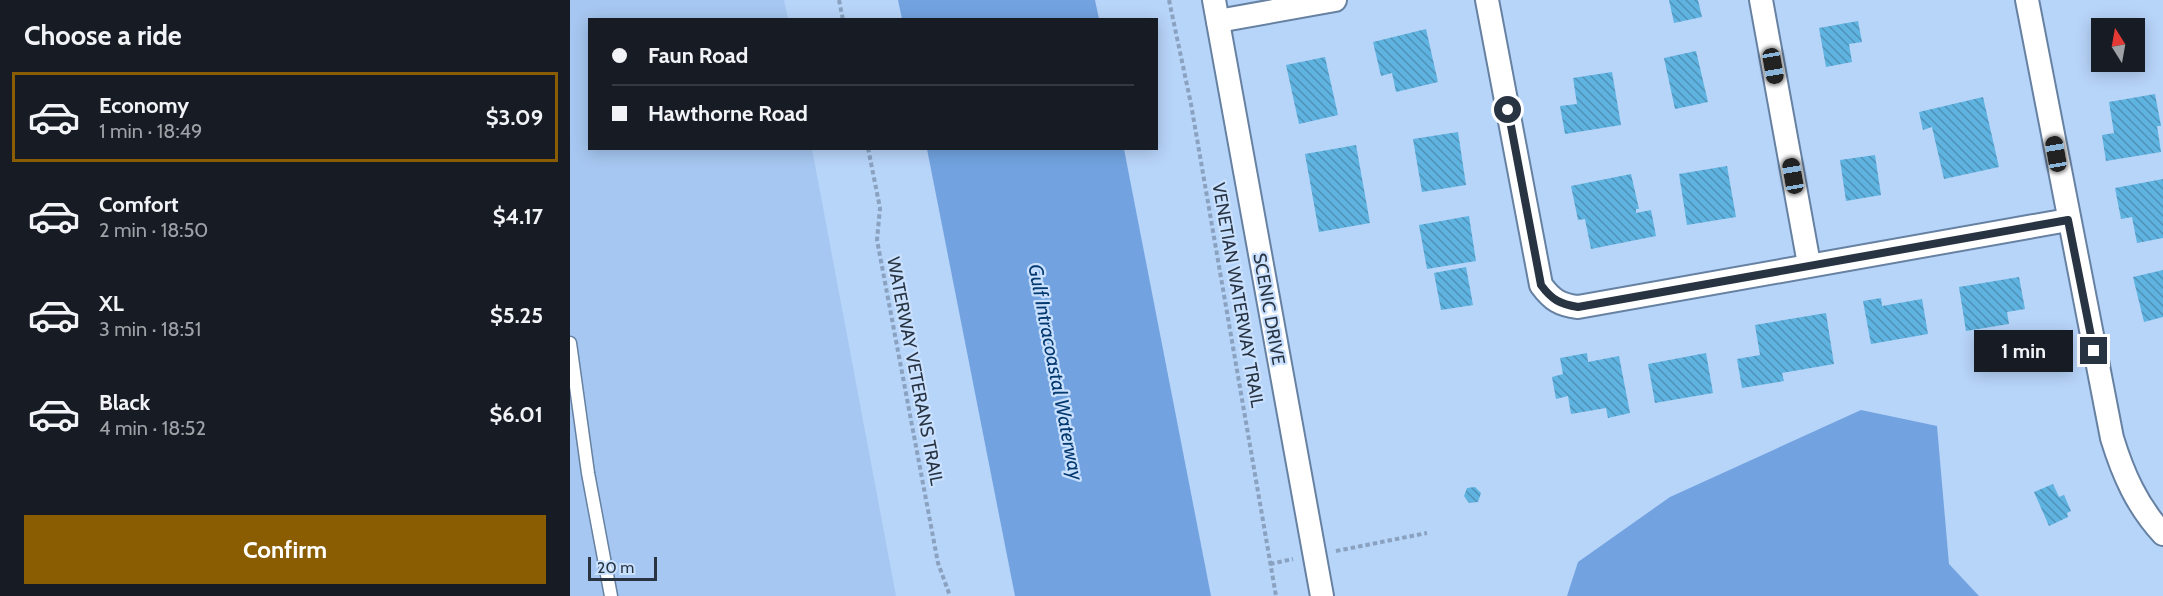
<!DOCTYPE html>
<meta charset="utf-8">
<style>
body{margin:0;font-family:Cabin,sans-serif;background:#20242c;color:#f1f3f6;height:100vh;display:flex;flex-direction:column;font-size:22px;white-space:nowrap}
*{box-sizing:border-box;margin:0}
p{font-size:20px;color:#9ea1a6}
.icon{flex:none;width:33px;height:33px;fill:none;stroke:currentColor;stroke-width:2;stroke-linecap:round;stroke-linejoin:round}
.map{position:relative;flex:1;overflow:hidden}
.drawer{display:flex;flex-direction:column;background:#171b24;width:570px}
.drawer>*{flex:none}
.banner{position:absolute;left:18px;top:18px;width:570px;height:132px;border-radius:0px;box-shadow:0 3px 15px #0003;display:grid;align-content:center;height:132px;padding:0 24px;background:#171b24}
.needle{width:39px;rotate:349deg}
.fabs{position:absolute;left:1521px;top:18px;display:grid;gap:12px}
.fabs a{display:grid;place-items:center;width:54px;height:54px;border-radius:0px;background:#171b24;box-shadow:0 3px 15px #0003;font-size:30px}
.scale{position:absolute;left:18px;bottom:15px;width:69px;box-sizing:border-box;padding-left:6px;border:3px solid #293443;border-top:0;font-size:16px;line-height:21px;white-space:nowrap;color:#293443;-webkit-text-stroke:4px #c9e1ff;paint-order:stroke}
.end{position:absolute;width:27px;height:27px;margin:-14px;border:8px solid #293443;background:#fff;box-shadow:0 0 0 3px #fff}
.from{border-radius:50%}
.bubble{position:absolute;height:42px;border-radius:0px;background:#171b24;box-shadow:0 3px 15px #0003;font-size:20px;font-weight:800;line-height:42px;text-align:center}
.car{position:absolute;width:18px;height:36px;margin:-18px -9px;border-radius:8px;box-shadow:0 0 4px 2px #0007;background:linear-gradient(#222 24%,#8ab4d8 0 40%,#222 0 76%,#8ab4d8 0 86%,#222 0)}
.banner b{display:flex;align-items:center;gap:21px;height:57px;font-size:22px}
.banner b+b{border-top:2px solid #363941}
.banner i{width:15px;height:15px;background:#f1f3f6}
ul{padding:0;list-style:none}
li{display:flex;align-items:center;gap:18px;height:90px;margin:0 12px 9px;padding:0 12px;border:3px solid transparent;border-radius:0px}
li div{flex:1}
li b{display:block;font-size:22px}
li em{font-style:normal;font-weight:800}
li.current{border-color:#8b5d03}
li>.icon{width:54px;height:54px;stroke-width:1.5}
h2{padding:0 24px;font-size:27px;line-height:72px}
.cta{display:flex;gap:12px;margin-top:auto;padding:12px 24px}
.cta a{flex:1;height:69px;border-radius:0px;background:#8b5d03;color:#fff;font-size:24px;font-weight:800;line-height:69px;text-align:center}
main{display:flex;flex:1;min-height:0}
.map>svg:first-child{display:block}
.built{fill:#a6c7f1}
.water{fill:#72a3e0}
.building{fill:url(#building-back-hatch)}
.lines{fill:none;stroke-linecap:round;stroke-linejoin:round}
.service-casing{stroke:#6681a2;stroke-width:15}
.minor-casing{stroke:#6681a2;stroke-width:26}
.path{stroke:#8aa2c0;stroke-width:4;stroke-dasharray:4.5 3;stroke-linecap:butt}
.service{stroke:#fff;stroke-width:12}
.minor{stroke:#fff;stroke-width:22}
.route{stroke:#293443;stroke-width:8}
.labels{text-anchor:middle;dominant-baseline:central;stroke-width:4.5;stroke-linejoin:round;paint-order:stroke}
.street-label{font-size:18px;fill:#293443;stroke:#c9e1ff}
.water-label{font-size:20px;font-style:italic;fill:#04396f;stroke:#c9e1ff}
</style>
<main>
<section class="drawer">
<h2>Choose a ride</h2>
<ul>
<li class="current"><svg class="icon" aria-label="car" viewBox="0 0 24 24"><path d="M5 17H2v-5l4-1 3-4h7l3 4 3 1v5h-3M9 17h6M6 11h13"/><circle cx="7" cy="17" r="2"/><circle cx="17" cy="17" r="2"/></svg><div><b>Economy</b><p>1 min · 18:49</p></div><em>$3.09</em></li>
<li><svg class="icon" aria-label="car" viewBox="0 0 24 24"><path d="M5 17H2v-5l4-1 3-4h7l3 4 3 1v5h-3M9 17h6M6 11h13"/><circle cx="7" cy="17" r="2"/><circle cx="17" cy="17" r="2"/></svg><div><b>Comfort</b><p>2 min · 18:50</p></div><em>$4.17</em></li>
<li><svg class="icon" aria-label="car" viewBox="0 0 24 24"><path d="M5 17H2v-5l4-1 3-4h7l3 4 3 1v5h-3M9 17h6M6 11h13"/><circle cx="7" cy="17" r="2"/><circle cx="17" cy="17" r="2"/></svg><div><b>XL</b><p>3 min · 18:51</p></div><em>$5.25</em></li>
<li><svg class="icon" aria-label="car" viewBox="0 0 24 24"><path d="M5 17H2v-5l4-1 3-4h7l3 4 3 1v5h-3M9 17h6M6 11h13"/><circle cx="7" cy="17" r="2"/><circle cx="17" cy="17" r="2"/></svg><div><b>Black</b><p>4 min · 18:52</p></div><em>$6.01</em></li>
</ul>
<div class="cta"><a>Confirm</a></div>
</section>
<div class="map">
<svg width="1593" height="596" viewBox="0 0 1593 596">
<defs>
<pattern id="building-back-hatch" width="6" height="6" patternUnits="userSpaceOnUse" patternTransform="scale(1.5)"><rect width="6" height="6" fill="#5fb3e0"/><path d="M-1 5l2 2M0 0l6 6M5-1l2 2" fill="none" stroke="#4e92b7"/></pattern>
</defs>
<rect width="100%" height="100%" fill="#b7d4f9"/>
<path class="built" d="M0 0H214L218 19 20 20V148L242 149 326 596H0Z"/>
<g class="water">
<path d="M328 0H525L529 19H332Z"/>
<path d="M357 149H554L641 596H445Z"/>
<path d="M1291 410 1367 426 1379 564 1409 596H997L1008 562 1100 497Z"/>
</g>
<g class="building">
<path d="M1099 0H1128L1132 17 1104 23Z"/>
<path d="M1288 21 1292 42 1279 44 1282 62 1256 67 1249 28Z"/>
<path d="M856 29 868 82 826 92 822 73 811 76 803 42Z"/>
<path d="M1126 51 1138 102 1105 109 1094 58Z"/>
<path d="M755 57 768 115 729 124 716 65Z"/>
<path d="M1042 72 1051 125 995 134 990 106 1007 104 1003 78Z"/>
<path d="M1585 94 1591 126H1587L1591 152 1536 161 1532 135 1544 133 1539 102Z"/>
<path d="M1413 97 1429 167 1374 179 1362 127 1353 130 1349 112Z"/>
<path d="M888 132 896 185 852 192 843 139Z"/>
<path d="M786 145 800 223 749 232 735 154Z"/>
<path d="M1305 155 1311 195 1276 201 1270 160Z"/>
<path d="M1157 166 1166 217 1117 225 1109 174Z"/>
<path d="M1061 174 1069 209H1066V213L1081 210 1086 236 1021 249 1015 219 1008 220 1001 186Z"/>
<path d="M1593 179V238L1567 243 1562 217 1551 219 1545 188Z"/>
<path d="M899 216 906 261 857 269 849 225Z"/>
<path d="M896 267 903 305 871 310 864 273Z"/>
<path d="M1593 270V317L1574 322 1563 277Z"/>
<path d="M1449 277 1455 309 1437 312 1439 324 1396 331 1389 287Z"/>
<path d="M1311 298 1312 306 1352 299 1358 334 1301 344 1293 301Z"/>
<path d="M1256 313 1264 364 1212 373 1214 381 1172 388 1167 359 1190 355 1185 325Z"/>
<path d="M1017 353 1018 362 1049 356 1060 413 1038 418 1036 408 1001 414 998 396 986 399 982 377 993 374 990 358Z"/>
<path d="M1136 353 1143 393 1085 403 1078 364Z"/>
<path d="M1483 484 1489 497 1494 495 1501 511 1497 513 1498 517 1479 526 1464 492Z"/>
<path d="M905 487 911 493 908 502 899 503 894 496 897 488Z"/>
</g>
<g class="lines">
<g class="service-casing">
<path id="service" d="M0 343 18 473 41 596"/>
</g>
<g class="minor-casing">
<g id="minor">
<path d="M644 0 752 596"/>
<path d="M917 0 971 285C982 300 990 305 1008 307L1498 220"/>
<path d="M1191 0 1239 264"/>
<path d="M1457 0 1542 438C1553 474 1567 506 1593 534"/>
<path d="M648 21 765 0"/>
</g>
</g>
<g class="path">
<path d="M269 0 273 20"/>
<path d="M599 0 621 104 706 596"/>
<path d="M298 148 310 208 307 240 368 563 380 596"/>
<path d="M766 551 857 533"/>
<path d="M700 564 723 559"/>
</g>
<use href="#service" class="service"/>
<use href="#minor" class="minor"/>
</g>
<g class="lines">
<path class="route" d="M938 110 971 285C982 300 990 304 1008 307L1498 220 1524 351"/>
</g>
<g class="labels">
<g class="street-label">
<text transform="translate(668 295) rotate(80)">VENETIAN WATERWAY TRAIL</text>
<text transform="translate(699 309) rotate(80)">SCENIC DRIVE</text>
<text transform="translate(345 371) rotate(79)">WATERWAY VETERANS TRAIL</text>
</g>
<g class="water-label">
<text transform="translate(486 372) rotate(79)">Gulf Intracoastal Waterway</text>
</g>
</g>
</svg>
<div class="fabs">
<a><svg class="needle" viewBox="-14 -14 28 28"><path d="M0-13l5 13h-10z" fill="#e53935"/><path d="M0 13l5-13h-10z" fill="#9ea1a6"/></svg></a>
</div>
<div class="scale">20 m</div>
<i class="end from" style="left:938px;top:110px"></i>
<i class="end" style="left:1524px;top:351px"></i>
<div class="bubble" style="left:1404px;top:330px;width:99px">1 min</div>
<i class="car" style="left:1203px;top:66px;rotate:170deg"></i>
<i class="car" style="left:1486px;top:154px;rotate:350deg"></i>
<i class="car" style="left:1223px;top:176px;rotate:350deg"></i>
<div class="banner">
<b><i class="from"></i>Faun Road</b>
<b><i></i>Hawthorne Road</b>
</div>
</div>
</main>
